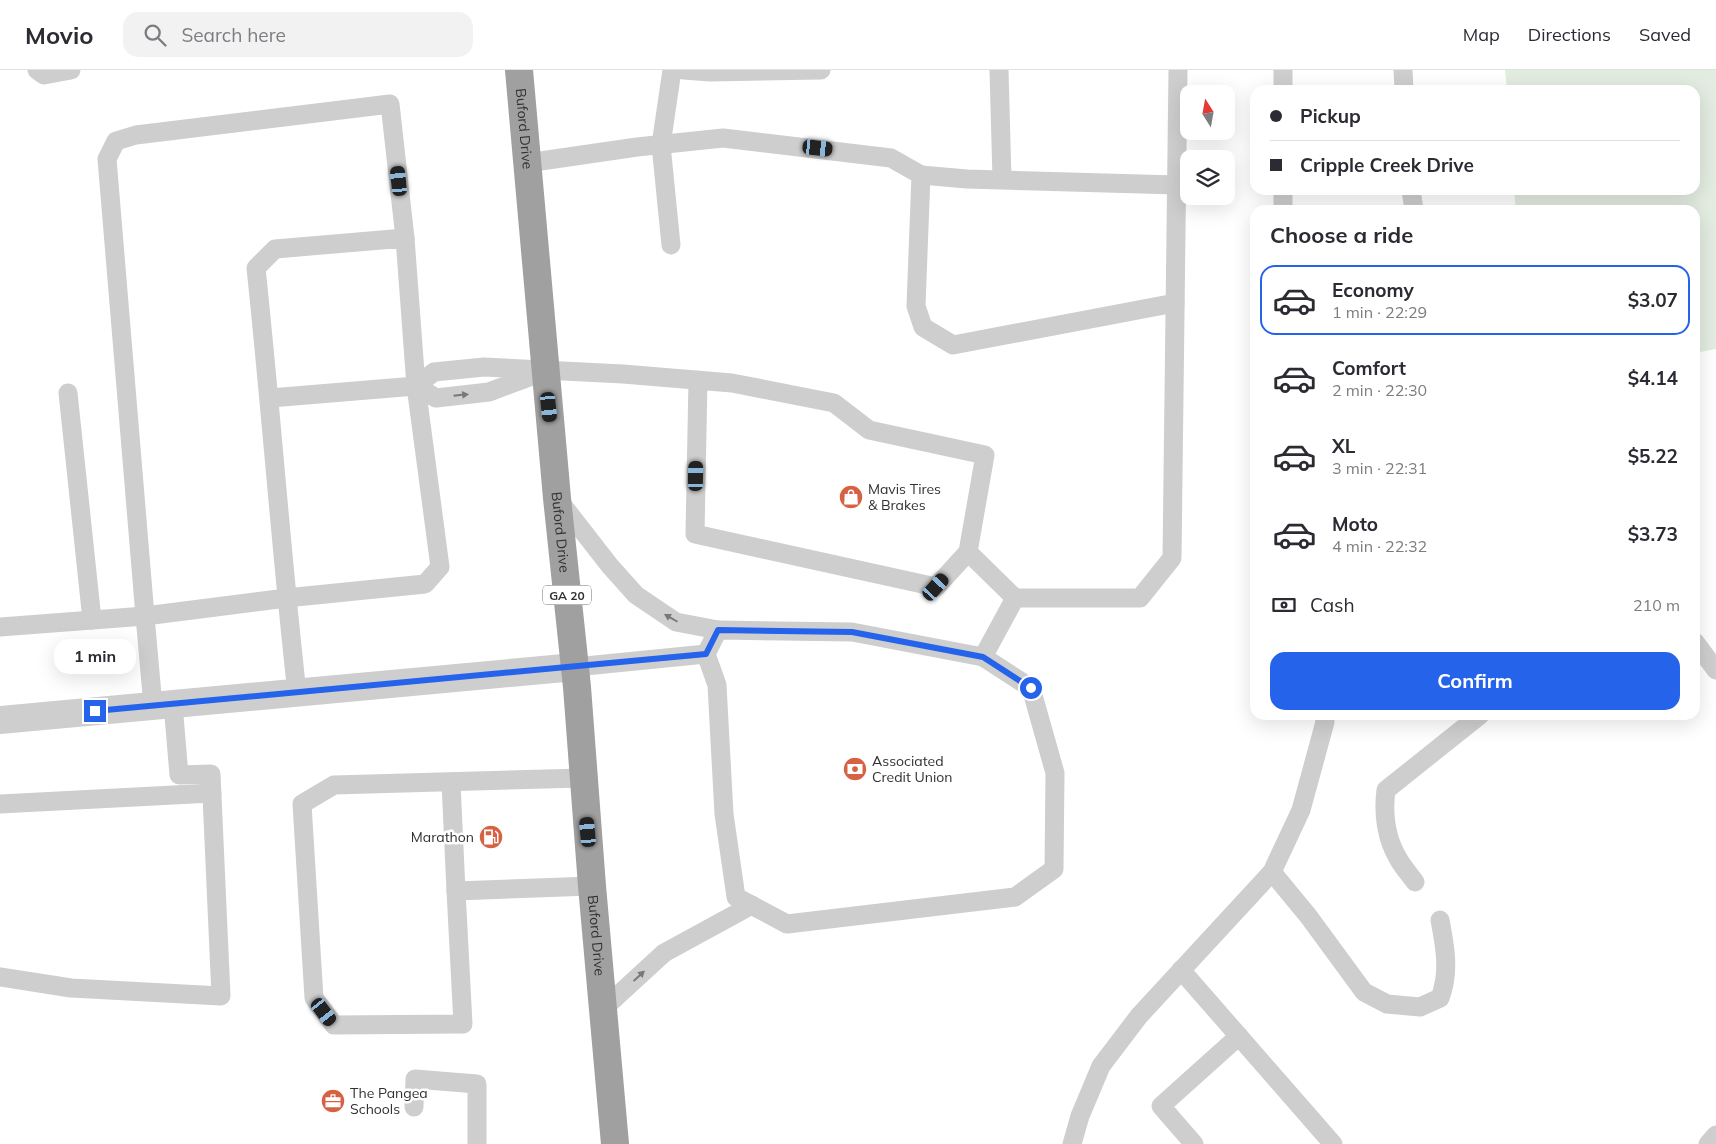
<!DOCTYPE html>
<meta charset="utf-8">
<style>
body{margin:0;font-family:Mulish,sans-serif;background:#f2f2f3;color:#2b2b33;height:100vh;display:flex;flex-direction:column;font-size:19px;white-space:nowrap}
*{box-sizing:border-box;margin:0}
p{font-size:16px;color:#7c7c81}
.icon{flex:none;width:28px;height:28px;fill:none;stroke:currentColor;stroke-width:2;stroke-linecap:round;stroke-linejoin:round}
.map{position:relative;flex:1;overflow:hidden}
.side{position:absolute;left:1250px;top:135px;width:450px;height:515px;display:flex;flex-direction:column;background:#fff;border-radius:15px;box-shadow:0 5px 20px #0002}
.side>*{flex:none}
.top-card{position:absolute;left:1250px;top:15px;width:450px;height:110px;border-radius:15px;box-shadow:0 5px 20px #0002;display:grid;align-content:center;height:110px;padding:0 20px;background:#fff}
.needle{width:32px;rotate:349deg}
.buttons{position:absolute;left:1180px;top:15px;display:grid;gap:10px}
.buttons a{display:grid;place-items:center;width:55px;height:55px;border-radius:10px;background:#fff;box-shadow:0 5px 20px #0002;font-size:25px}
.end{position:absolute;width:22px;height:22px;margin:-11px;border:6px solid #2563eb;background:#fff;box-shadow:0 0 0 2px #fff}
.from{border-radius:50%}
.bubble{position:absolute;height:35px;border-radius:15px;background:#fff;box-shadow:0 5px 20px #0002;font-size:16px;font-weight:700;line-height:35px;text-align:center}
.car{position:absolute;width:15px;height:30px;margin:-15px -8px;border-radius:6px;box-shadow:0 0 4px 1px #0007;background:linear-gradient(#222 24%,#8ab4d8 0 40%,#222 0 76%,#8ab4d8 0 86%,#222 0)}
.top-card b{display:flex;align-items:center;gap:18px;height:48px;font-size:19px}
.top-card b+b{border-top:1px solid #e1e1e2}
.top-card i{width:12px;height:12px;background:#2b2b33}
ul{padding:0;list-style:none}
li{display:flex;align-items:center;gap:15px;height:70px;margin:0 10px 8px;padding:0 10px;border:2px solid transparent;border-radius:15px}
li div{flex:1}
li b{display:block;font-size:19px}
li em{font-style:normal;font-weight:700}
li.active{border-color:#2563eb}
li>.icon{width:45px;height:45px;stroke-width:1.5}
h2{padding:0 20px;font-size:22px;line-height:60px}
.pay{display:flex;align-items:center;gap:12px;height:55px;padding:0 20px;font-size:19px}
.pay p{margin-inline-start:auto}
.primary-button{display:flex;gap:10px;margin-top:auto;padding:10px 20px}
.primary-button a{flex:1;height:58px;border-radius:15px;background:#2563eb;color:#fff;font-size:20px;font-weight:700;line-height:58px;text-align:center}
header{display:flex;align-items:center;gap:30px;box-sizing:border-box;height:70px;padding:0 25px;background:#fff;border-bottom:1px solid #e1e1e2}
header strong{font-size:24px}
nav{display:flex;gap:28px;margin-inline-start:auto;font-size:18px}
.search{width:350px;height:45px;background:#f2f2f3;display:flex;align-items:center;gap:12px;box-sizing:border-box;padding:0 18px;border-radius:15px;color:#7c7c81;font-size:19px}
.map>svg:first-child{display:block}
.green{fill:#e3ece0}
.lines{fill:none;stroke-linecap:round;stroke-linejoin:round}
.service{stroke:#cecece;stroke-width:19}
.minor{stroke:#cecece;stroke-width:28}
.trunk{stroke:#a0a0a0;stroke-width:28}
.oneway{fill:#787878}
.route{stroke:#2563eb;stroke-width:6}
.labels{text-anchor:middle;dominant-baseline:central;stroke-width:5;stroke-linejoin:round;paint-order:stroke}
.shield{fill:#fff;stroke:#6f6f6f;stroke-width:1}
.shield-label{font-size:12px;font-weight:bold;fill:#313131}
.street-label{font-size:14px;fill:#313131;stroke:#fff}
.poi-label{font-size:14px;fill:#313131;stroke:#fff;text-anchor:start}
</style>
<header>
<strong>Movio</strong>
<div class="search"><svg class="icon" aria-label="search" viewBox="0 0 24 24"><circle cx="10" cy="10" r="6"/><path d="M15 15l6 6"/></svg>Search here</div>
<nav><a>Map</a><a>Directions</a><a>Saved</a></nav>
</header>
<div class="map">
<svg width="1716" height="1074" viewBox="0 0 1716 1074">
<rect width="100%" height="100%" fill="#fff"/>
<path class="green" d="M1505 0H1716V279L1695 283V140H1516L1514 120H1695V20H1507Z"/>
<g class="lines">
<g class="service">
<path d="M37 0 44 5 71 0"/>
<path d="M684 0 710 2 821 0"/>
<path d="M999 0 1002 109"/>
<path d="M1283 0V20"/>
<path d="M1403 0 1404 20"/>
<path d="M527 93 637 77 723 68 891 88 921 105 916 236 923 257 953 275 1175 233"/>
<path d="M921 105 967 109 1177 115"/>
<path d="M1283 120V140"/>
<path d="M1411 120 1414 140"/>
<path d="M671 175 661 75 672 0"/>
<path d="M416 316 436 328 489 322 540 303"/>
<path d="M68 323 92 550"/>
<path d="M270 328 416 316 434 302 484 297 623 304 732 313 834 333 869 360 985 385 968 482 936 517 695 464 698 310"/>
<path d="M557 428 610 496 636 525 676 552 718 560"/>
<path d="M968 482 1015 528"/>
<path d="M0 557 145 546 107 89 116 71 136 65 390 34 405 168"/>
<path d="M718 560 852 562 983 587 1031 618 1055 703 1054 799 1015 827 787 854 736 827 724 744 717 615 706 584Z"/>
<path d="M1695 572 1716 600"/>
<path d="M983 587 1015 528H1140L1172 488 1178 0"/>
<path d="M575 597 706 584"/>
<path d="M153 636 145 546 286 528 425 514 440 497 416 316 405 168 275 179 256 198C271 339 281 481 297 623"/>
<path d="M583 708 334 715 302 734 314 928 334 955 463 954 456 821 592 816"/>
<path d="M451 713 456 821"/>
<path d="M0 734 212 723"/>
<path d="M1272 802 1309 847 1364 922 1387 934 1420 937 1440 928C1450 902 1445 876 1440 850"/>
<path d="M1415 812C1410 805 1403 797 1399 790 1386 769 1383 743 1386 720L1480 645"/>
<path d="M1181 900 1333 1074"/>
<path d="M0 907 71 918 221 926 211 704 179 705 173 634"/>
<path d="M603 939 664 883 752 835"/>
<path d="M414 1037 415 1009 477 1014V1074"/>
<path d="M1072 1074 1080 1046 1101 996 1139 946 1272 802 1301 740 1325 652 1324 645"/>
<path d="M1194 1074 1161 1036 1239 966"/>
<path d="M1708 1074 1716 1065"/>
</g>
<path class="minor" d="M0 650 575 597"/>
<path class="trunk" id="s1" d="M519 0 557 428 577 617 592 816 615 1074"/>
</g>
<defs><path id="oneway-solid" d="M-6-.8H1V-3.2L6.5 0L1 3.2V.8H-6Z" transform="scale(1.25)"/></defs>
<g class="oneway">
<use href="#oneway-solid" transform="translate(461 325) rotate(-6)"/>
<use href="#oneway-solid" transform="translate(671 548) rotate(-150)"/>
<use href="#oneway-solid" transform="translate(639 906) rotate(-43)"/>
</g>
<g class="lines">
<path class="route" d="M95 641 706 584 718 560 852 562 983 587 1031 618"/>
</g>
<defs>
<g id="shop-disc" transform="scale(1.25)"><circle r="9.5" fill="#d66244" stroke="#fff"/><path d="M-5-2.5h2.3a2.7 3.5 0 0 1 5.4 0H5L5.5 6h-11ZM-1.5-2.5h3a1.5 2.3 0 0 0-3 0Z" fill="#fff"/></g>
<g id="bank-disc" transform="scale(1.25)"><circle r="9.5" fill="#d66244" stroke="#fff"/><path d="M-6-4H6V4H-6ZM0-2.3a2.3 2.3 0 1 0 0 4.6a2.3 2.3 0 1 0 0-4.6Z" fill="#fff"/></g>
<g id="fuel-disc" transform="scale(1.25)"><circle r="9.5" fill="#d66244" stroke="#fff"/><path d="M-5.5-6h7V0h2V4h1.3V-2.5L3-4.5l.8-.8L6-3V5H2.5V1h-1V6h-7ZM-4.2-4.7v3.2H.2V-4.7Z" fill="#fff"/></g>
<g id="office-disc" transform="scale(1.25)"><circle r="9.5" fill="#d66244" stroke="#fff"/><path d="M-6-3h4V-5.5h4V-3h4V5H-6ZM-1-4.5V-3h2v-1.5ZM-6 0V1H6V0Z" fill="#fff"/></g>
</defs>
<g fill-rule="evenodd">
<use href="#shop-disc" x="851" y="427"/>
<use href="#bank-disc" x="855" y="699"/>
<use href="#fuel-disc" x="491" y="767"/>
<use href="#office-disc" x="333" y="1031"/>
</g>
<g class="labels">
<rect class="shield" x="543" y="515.5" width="48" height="19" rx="4"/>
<g class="shield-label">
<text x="567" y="525">GA 20</text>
</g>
<g class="street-label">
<text stroke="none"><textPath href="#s1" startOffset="59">Buford Drive</textPath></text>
<text stroke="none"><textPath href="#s1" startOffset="464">Buford Drive</textPath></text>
<text stroke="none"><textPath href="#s1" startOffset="869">Buford Drive</textPath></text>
</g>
<g class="poi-label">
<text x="868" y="419">Mavis Tires<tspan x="868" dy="16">&amp; Brakes</tspan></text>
<text x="872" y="691">Associated<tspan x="872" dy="16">Credit Union</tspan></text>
<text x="474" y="767" text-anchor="end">Marathon</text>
<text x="350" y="1023">The Pangea<tspan x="350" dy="16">Schools</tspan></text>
</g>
</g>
</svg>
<div class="buttons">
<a><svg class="needle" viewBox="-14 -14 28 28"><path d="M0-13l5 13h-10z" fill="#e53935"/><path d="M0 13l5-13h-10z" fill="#7c7c81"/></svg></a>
<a><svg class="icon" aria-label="layers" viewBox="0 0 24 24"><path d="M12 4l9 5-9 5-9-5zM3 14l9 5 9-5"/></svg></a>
</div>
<i class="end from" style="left:1031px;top:618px"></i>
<i class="end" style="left:95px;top:641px"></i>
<div class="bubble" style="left:54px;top:569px;width:82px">1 min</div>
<i class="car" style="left:818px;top:78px;rotate:96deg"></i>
<i class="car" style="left:399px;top:111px;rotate:354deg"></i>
<i class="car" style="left:549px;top:337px;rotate:174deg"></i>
<i class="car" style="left:696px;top:406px;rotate:1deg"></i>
<i class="car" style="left:936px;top:517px;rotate:42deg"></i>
<i class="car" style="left:588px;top:762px;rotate:355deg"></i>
<i class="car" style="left:324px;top:942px;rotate:143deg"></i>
<div class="top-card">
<b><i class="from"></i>Pickup</b>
<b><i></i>Cripple Creek Drive</b>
</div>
<section class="side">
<h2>Choose a ride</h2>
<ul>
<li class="active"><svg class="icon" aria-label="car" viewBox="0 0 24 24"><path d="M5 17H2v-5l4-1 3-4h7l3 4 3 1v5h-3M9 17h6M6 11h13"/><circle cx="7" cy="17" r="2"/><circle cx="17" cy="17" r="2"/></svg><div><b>Economy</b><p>1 min · 22:29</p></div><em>$3.07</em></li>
<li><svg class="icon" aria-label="car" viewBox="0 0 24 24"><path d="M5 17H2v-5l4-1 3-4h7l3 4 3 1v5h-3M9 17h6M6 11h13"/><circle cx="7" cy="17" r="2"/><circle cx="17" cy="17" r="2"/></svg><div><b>Comfort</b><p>2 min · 22:30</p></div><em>$4.14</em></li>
<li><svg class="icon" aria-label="car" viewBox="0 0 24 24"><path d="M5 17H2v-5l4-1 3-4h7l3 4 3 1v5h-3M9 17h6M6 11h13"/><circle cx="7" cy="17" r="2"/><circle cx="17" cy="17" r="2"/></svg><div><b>XL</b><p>3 min · 22:31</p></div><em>$5.22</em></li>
<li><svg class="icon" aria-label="car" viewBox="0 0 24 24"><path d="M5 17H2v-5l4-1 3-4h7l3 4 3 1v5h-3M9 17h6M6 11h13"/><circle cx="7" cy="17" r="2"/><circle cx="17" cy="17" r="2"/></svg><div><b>Moto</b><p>4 min · 22:32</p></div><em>$3.73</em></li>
</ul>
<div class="pay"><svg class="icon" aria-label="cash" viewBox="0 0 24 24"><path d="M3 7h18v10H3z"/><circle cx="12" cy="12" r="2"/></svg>Cash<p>210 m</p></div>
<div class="primary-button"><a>Confirm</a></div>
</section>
</div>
